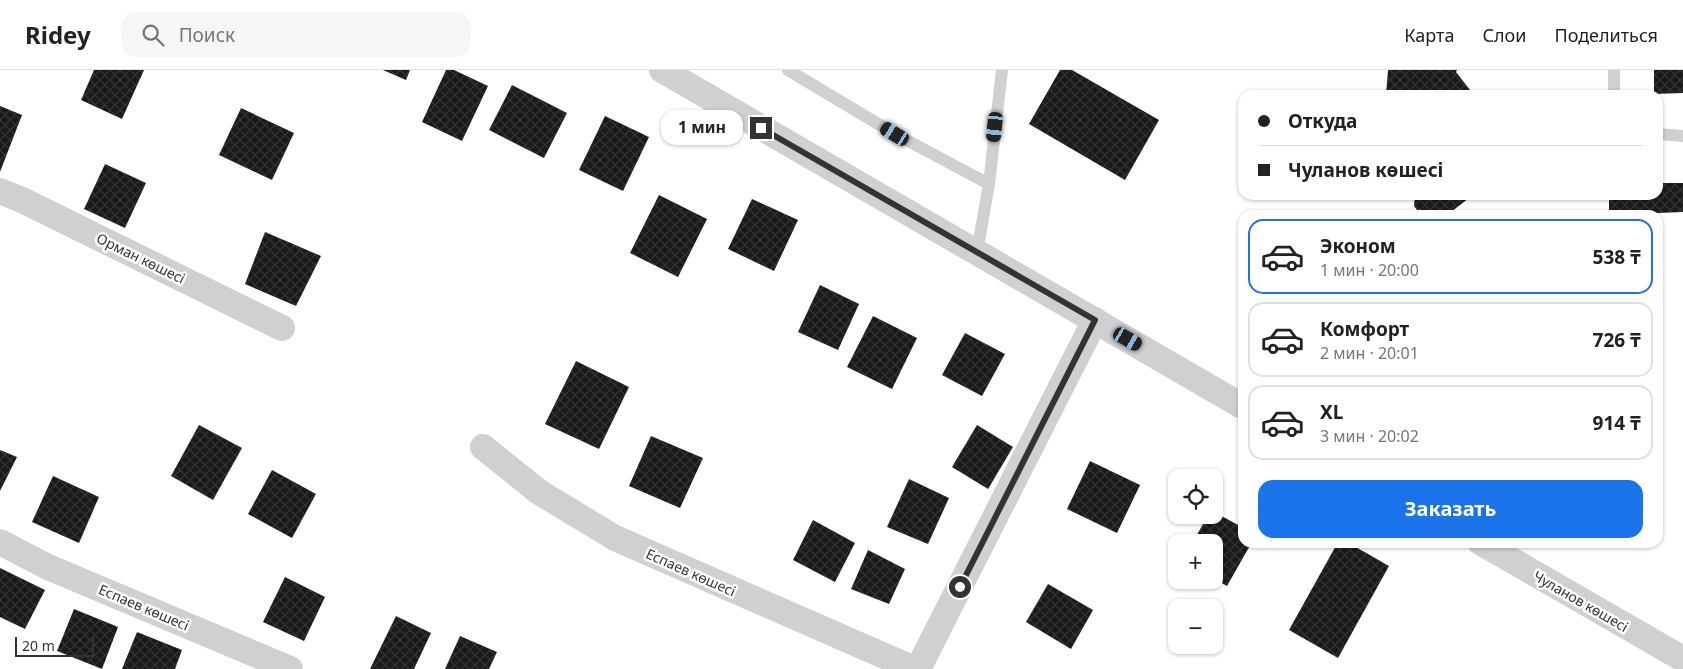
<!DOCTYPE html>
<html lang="ru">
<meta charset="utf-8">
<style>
body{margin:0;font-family:"Noto Sans",sans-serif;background:#f6f6f6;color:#222;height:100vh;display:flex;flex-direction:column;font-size:19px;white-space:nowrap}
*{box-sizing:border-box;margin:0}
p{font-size:16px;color:#767676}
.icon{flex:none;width:28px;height:28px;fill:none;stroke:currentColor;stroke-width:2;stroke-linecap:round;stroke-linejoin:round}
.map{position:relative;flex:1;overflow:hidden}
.side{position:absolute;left:1238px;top:140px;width:425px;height:338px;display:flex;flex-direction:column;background:#fff;border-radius:15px;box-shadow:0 1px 4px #0004}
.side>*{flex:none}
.banner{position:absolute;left:1238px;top:20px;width:425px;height:110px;border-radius:15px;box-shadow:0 1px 4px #0004;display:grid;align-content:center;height:110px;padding:0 20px;background:#fff}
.tools{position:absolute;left:1168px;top:399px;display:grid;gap:10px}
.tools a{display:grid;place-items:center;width:55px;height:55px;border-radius:10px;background:#fff;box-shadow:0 1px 4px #0004;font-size:25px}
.scale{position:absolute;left:15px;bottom:12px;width:79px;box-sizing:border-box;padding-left:5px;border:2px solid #333;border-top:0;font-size:14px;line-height:18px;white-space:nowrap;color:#333;-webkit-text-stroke:4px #fff;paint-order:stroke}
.end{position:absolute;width:22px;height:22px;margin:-11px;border:6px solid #333;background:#fff;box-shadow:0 0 0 2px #fff}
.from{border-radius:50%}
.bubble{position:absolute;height:35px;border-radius:15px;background:#fff;box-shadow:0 1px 4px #0004;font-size:16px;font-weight:700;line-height:35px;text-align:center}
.car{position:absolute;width:15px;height:30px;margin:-15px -8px;border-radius:6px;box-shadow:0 0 4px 1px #0007;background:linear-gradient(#222 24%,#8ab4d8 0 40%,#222 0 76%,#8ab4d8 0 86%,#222 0)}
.banner b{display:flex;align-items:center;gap:18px;height:48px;font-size:19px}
.banner b+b{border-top:1px solid #e0e0e0}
.banner i{width:12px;height:12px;background:#222}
ul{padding:9px 0 0;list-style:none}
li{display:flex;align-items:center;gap:15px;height:75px;margin:0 10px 8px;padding:0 10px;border:2px solid #e0e0e0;border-radius:15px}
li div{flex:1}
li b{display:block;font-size:19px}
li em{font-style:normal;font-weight:700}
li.current{border-color:#1a73e8}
li>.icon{width:45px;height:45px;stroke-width:1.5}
.cta{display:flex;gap:10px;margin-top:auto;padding:10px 20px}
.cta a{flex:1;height:58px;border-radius:15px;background:#1a73e8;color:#fff;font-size:20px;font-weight:700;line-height:58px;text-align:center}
header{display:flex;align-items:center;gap:30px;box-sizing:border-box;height:70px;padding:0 25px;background:#fff;border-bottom:1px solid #e0e0e0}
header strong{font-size:24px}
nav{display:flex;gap:28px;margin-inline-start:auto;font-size:18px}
.search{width:350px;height:45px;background:#f6f6f6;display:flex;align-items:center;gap:12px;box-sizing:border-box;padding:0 18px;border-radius:15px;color:#767676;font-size:19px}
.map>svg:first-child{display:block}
.building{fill:url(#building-cross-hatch)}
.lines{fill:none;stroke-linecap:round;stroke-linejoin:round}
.lane{stroke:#d0d0d0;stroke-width:12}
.street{stroke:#d0d0d0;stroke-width:26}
.route{stroke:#333;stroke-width:6}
.labels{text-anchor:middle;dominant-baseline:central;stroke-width:5;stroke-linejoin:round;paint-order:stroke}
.street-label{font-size:14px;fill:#333;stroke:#fff}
</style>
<header>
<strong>Ridey</strong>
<div class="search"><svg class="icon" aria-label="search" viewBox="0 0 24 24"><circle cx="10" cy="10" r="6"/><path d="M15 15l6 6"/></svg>Поиск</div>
<nav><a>Карта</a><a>Слои</a><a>Поделиться</a></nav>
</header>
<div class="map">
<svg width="1683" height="599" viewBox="0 0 1683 599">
<defs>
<pattern id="building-cross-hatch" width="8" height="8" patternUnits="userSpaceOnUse" patternTransform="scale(1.25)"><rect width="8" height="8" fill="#1a1a1a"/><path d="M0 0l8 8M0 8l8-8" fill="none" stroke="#333"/></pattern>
</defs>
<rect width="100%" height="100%" fill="#fff"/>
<g class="building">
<path d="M94 0H144L122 49 81 30Z"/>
<path d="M383 0H410L406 10Z"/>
<path d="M446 0H454L488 16 462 71 422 52Z"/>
<path d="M1060 0H1072L1159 50 1125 110 1029 54Z"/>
<path d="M1388 0H1457L1456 2 1474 25H1386Z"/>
<path d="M1654 0H1683V23L1654 24Z"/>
<path d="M512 15 567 43 544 88 489 60Z"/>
<path d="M0 36 22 45 0 102Z"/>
<path d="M241 38 294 63 272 110 219 85Z"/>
<path d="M605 46 649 67 623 121 579 100Z"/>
<path d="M105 94 146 113 125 158 84 139Z"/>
<path d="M1658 113H1683V142L1609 145V125H1658Z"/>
<path d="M659 125 707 149 678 207 630 183Z"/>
<path d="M1415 125H1473L1447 145H1421L1414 136Z"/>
<path d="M752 129 798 150 774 201 728 179Z"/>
<path d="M265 162 321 186 296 236 245 214Z"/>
<path d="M820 215 859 234 838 280 798 262Z"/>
<path d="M873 246 917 268 892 319 847 297Z"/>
<path d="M965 263 1005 284 982 326 942 305Z"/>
<path d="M576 291 629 317 599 379 545 354Z"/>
<path d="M199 355 242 378 213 430 171 406Z"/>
<path d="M977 355 1013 377 988 419 952 397Z"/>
<path d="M651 366 703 388 680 438 629 416Z"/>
<path d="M0 380 17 387 0 421Z"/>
<path d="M1090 391 1140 415 1117 463 1067 439Z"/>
<path d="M272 400 316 424 292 468 248 444Z"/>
<path d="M53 406 99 427 79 473 32 452Z"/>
<path d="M909 409 949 428 928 474 887 457Z"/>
<path d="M1214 442 1242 457V472H1252L1227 516 1214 509V472H1193L1208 445H1214Z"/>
<path d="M813 450 855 473 835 512 793 490Z"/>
<path d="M1338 472H1347L1389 496 1338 588 1289 560Z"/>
<path d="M868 480 905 499 889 534 851 519Z"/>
<path d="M0 498 45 520 25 559 0 547Z"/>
<path d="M285 507 325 527 304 571 263 552Z"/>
<path d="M1048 514 1093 540 1071 579 1026 552Z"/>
<path d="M74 539 118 557 102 599 57 581Z"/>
<path d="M396 546 431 563 414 599H370Z"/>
<path d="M137 562 182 580 175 599H122Z"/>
<path d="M460 566 497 582 489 599H445Z"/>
</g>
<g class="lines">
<g class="lane">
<path d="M788 0 895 64 989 114"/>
<path d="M1614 25V0"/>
<path d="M1658 64 1683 66"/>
<path d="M977 182 989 114 1002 0"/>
</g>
<g class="street">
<path d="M662 0 1242 336"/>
<path d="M0 121 22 130 282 258"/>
<path d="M483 377 539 422 615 468 914 599"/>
<path d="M0 472 48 497 290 599"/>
<path d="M1480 472 1683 589"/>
<path d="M918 599 1095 250"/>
</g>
</g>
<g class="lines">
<path class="route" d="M761 58 1095 250 960 517"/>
</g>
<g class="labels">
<g class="street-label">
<text transform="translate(141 188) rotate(26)">Орман көшесі</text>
<text transform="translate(691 502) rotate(24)">Еспаев көшесі</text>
<text transform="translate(1581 531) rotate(30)">Чуланов көшесі</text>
<text transform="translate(144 537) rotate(23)">Еспаев көшесі</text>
</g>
</g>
</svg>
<div class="tools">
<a><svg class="icon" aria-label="locate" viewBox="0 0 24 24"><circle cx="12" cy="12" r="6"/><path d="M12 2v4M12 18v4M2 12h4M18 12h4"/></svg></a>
<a>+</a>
<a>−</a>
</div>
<div class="scale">20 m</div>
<i class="end from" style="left:960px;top:517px"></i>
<i class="end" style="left:761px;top:58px"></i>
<div class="bubble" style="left:661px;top:40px;width:82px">1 мин</div>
<i class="car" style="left:995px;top:57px;rotate:186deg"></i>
<i class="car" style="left:895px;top:64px;rotate:301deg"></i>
<i class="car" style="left:1128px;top:269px;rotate:120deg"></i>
<div class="banner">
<b><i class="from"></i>Откуда</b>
<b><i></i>Чуланов көшесі</b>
</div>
<section class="side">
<ul>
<li class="current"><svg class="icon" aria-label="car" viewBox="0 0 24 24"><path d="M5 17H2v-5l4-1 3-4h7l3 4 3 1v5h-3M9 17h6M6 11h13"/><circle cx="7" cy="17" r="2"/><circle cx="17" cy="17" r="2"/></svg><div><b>Эконом</b><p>1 мин · 20:00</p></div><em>538 ₸</em></li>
<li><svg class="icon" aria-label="car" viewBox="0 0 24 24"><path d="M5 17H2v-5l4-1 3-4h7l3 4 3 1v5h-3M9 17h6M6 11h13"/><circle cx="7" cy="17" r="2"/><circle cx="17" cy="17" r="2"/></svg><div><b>Комфорт</b><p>2 мин · 20:01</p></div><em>726 ₸</em></li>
<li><svg class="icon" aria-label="car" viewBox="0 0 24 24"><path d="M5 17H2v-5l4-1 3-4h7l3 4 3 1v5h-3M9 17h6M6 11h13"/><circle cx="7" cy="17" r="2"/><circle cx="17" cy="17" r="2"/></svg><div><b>XL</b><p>3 мин · 20:02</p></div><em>914 ₸</em></li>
</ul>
<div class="cta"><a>Заказать</a></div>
</section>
</div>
